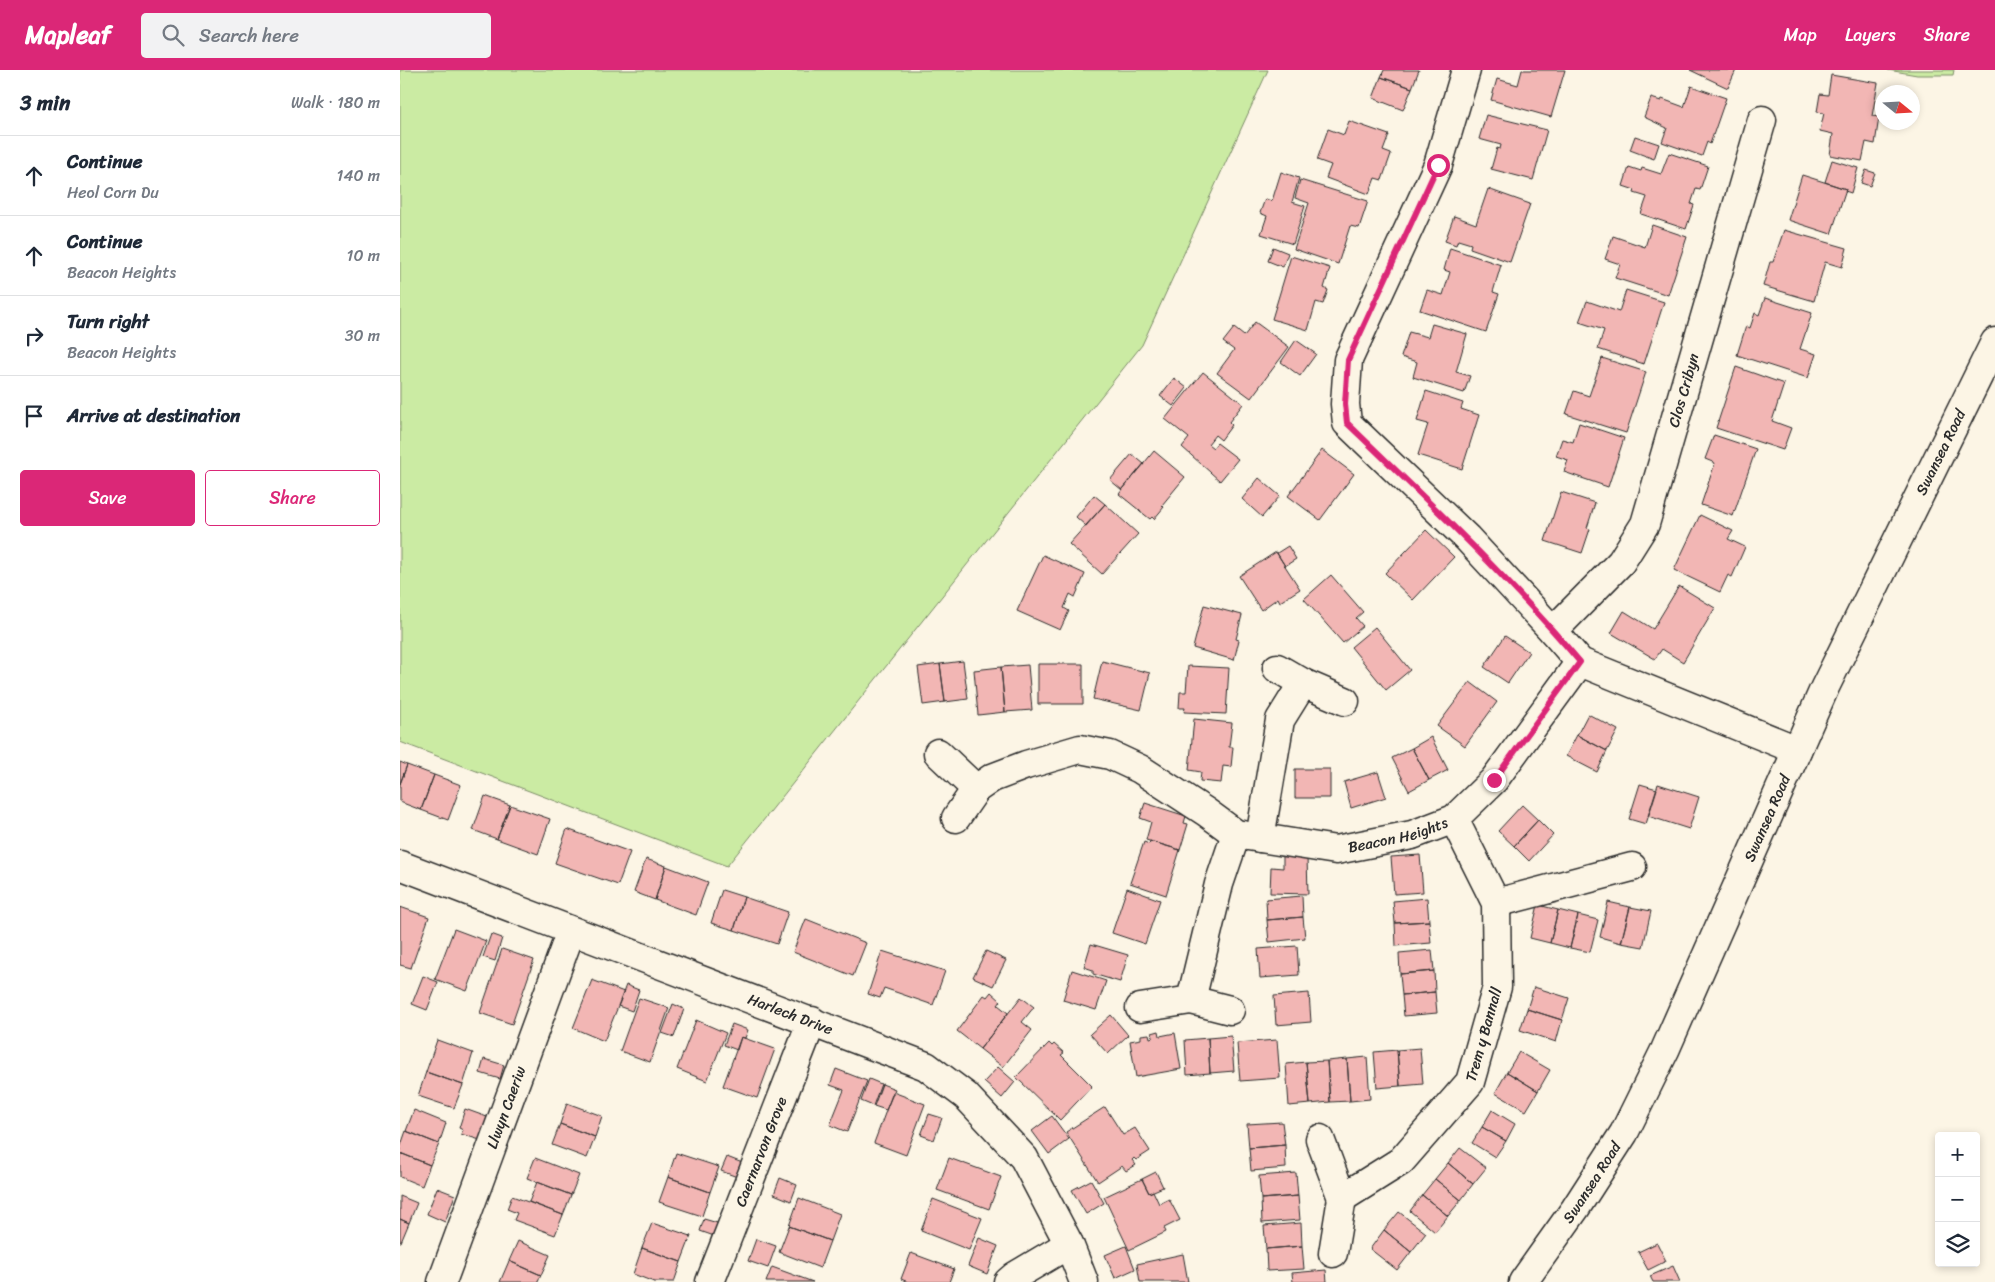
<!DOCTYPE html>
<html lang="en">
<head>
<meta charset="utf-8">
<style>
  body { margin:0; font-family:Sriracha,sans-serif; background:#f2f2f3; color:#1f2937 }
  .controls { position:absolute; right:15px; bottom:15px; display:grid; overflow:hidden; border-radius:5px; box-shadow:0 2px 8px #0003 }
  .controls button { width:45px; height:45px; display:grid; place-items:center; padding:0; border:0; border-bottom:1px solid #e0e1e3; background:#fff; color:#1f2937; font:25px sans-serif }
  .compass { position:absolute; left:1475px; top:15px; width:45px; height:45px; border-radius:50%; background:#fff; box-shadow:0 2px 8px #0003; rotate:108deg }
  .stop { position:absolute; width:15px; height:15px; margin:-11px; border:4px solid #db2777; border-radius:50%; background:#fff }
  .stop.end { background:#db2777; border-color:#fff; box-shadow:0 1px 5px #0008 }
  .list { margin:0; padding:0; list-style:none }
  h2 { display:flex; justify-content:space-between; align-items:center; height:65px; margin:0; padding:0 20px; font-size:21px }
  h2 small { font-size:16px; font-weight:400; color:#747a83 }
  .list li { display:grid; grid-template-columns:32px 1fr auto; gap:15px; align-items:center; box-sizing:border-box; height:80px; padding:0 20px; border-top:1px solid #e0e1e3 }
  .list b { display:block; font-size:19px; white-space:nowrap }
  .list p { margin:0; font-size:16px; white-space:nowrap; color:#747a83 }
  .list em { font-size:16px; font-style:normal; color:#747a83 }
  .actions { display:flex; gap:10px; padding:15px 20px }
  .actions a { flex:1; padding:11px 0; border:1px solid #db2777; border-radius:5px; text-align:center; font-size:18px; color:#db2777 }
  .actions .main { background:#db2777; color:#fff }
  .icon { flex:none; width:28px; height:28px; fill:none; stroke:currentColor; stroke-width:2; stroke-linecap:round; stroke-linejoin:round }
  .map { position:relative; flex:none; width:1595px; height:1212px; overflow:hidden }
  header { display:flex; align-items:center; gap:30px; box-sizing:border-box; height:70px; padding:0 25px; background:#db2777; color:#fff }
  header strong { font-size:24px }
  nav { display:flex; gap:28px; margin-inline-start:auto; font-size:18px }
  .search { width:350px; height:45px; background:#f2f2f3; display:flex; align-items:center; gap:12px; box-sizing:border-box; padding:0 18px; border-radius:5px; color:#747a83; font-size:19px }
  main { display:flex }
  aside { flex:1; background:#fff }
  .map>svg:first-child { display:block }
  .green { fill:#cbeba3; stroke:#7b8b67 }
  .building { fill:#f2b6b4; stroke:#2b2b2b }
  .lines { fill:none; stroke-linecap:round; stroke-linejoin:round }
  .minor-casing { stroke:#2b2b2b; stroke-width:31 }
  .minor { stroke:#fcf5e5; stroke-width:28 }
  .route { stroke:#db2777; stroke-width:6 }
  .labels { text-anchor:middle; dominant-baseline:central; stroke-width:4; stroke-linejoin:round; paint-order:stroke }
  .street-label { font-size:15px; fill:#2b2b2b; stroke:#fcf5e5 }
</style>
</head>
<body>
<header>
<strong>Mapleaf</strong>
<div class="search"><svg class="icon" aria-label="search" viewBox="0 0 24 24"><circle cx="10" cy="10" r="6"/><path d="M15 15l6 6"/></svg>Search here</div>
<nav><a>Map</a><a>Layers</a><a>Share</a></nav>
</header>
<main>
<aside>
<h2>3 min<small>Walk · 180 m</small></h2>
<ul class="list">
<li><svg class="icon" aria-label="ahead" viewBox="0 0 24 24"><path d="M12 20V5M6 11l6-6 6 6"/></svg><div><b>Continue</b><p>Heol Corn Du</p></div><em>140 m</em></li>
<li><svg class="icon" aria-label="ahead" viewBox="0 0 24 24"><path d="M12 20V5M6 11l6-6 6 6"/></svg><div><b>Continue</b><p>Beacon Heights</p></div><em>10 m</em></li>
<li><svg class="icon" aria-label="right" viewBox="0 0 24 24"><path d="M7 20v-9h11M14 6l5 5-5 5"/></svg><div><b>Turn right</b><p>Beacon Heights</p></div><em>30 m</em></li>
<li><svg class="icon" aria-label="arrive" viewBox="0 0 24 24"><path d="M6 21V4h12l-3 4 3 4H6"/></svg><div><b>Arrive at destination</b></div></li>
</ul>
<div class="actions"><a class="main">Save</a><a>Share</a></div>
</aside>
<div class="map">
<svg width="1595" height="1212" viewBox="0 0 1595 1212">
  <rect width="100%" height="100%" fill="#fcf5e5"/>
  <filter id="ink" filterUnits="userSpaceOnUse"><feTurbulence type="fractalNoise" baseFrequency=".02" numOctaves="2"/><feDisplacementMap in="SourceGraphic" scale="10" xChannelSelector="R" yChannelSelector="G"/><feConvolveMatrix kernelMatrix="1 2 1 2 8 2 1 2 1" color-interpolation-filters="sRGB"/></filter>
  <g filter="url(#ink)">
    <!-- green -->
    <path class="green" d="M0,0H868L742,275L327,796L0,672Z
      M1488,0H1554L1553,5H1517Z"/>
    <!-- building -->
    <path class="building" d="M984,0H1019L1012,18L981,7Z
      M1122,0H1165L1151,47L1091,30L1097,9L1118,15Z
      M1290,0H1336L1328,18Z
      M1431,5L1478,13L1472,46L1479,47L1475,74L1466,72L1462,91L1430,85L1433,64L1420,61L1424,43L1417,42L1420,24L1428,25Z
      M981,7L1012,18L1003,40L973,28Z
      M1291,16L1326,28L1310,74L1307,72L1302,86L1262,72L1267,58L1244,47L1251,28L1261,31L1262,29L1284,37Z
      M1086,45L1147,60L1133,110L1091,99L1097,78L1100,79L1101,75L1079,69Z
      M949,51L989,65L983,81L991,84L982,110L975,108L969,124L926,108L931,95L917,90L928,59L944,65Z
      M1235,66L1259,74L1254,89L1230,80Z
      M1269,83L1308,96L1300,120L1296,119L1291,134L1294,135L1286,159L1241,144L1247,127L1234,123L1235,120L1223,116L1229,97L1241,101L1242,98L1261,104Z
      M1432,90L1458,98L1451,123L1445,121L1446,119L1425,112Z
      M1466,100L1475,103L1470,116L1461,113Z
      M881,102L899,108L892,132L905,136L893,174L861,164L867,146L860,143L865,129L872,131Z
      M1402,105L1446,119L1431,164L1388,150Z
      M900,110L968,131L959,158L950,156L938,194L894,179L909,133L895,128Z
      M1088,119L1130,134L1110,192L1070,178L1071,174L1058,170L1056,175L1045,171L1054,146L1076,154Z
      M1252,155L1287,167L1268,225L1215,208L1220,194L1205,189L1213,166L1245,177Z
      M1384,160L1447,178L1442,197L1425,192L1414,231L1363,216L1370,192H1373Z
      M873,177L888,183L883,197L868,191Z
      M1050,178L1101,195L1093,222L1099,224L1086,262L1020,240L1027,220L1043,225L1050,202L1044,200Z
      M891,186L930,198L924,218L928,220L923,234L916,232L908,260L872,249Z
      M1226,220L1264,232L1244,294L1198,279L1204,260L1179,252L1187,231L1219,242Z
      M1365,228L1412,243L1400,279L1416,284L1408,308L1337,285L1346,256L1350,258L1355,243L1359,245Z
      M855,252L889,277L851,328L817,303L834,280L823,272L834,258L844,266Z
      M1032,254L1067,264L1056,302L1070,306L1064,323L1013,307L1017,292L1001,287L1009,262L1028,267Z
      M896,270L916,284L900,306L881,292Z
      M1202,288L1246,302L1226,363L1166,344L1174,321L1189,326Z
      M1336,297L1384,314L1372,351L1391,358L1383,380L1316,358Z
      M803,302L843,334L829,352L832,355L821,370L815,365L808,374L813,378L817,373L838,389L820,411L782,377L789,368L765,349Z
      M774,308L787,318L773,336L760,326Z
      M1026,321L1063,333L1061,339L1079,345L1062,399L1018,385L1028,354L1017,351Z
      M1179,353L1224,368L1208,417L1164,402L1168,390L1156,386L1162,369L1173,372Z
      M1314,365L1356,379L1333,446L1301,435L1315,393L1305,389Z
      M922,380L954,404L920,450L888,426Z
      M754,381L785,407L762,435L764,437L754,449L752,447L750,449L719,424Z
      M732,384L744,394L722,420L710,410Z
      M859,408L880,426L862,447L842,429Z
      M1161,422L1195,433L1187,458L1190,459L1182,483L1145,471Z
      M694,425L705,434L686,456L676,447Z
      M705,434L738,464L702,504L669,474Z
      M1300,445L1333,461L1328,469L1345,477L1332,507L1328,505L1320,522L1274,500Z
      M1026,460L1054,487L1013,530L985,503Z
      M888,476L896,489L885,496L877,483Z
      M876,482L900,519L880,532L878,528L861,540L839,506Z
      M643,485L685,504L675,527L670,524L664,538L669,541L660,560L617,541Z
      M931,505L963,542L956,548L963,556L943,573L904,529Z
      M1279,516L1315,538L1283,592L1262,579L1255,589L1211,563L1224,541L1253,559Z
      M804,535L842,545L836,569L839,570L834,590L793,578Z
      M975,557L1010,600L986,620L951,577Z
      M1105,566L1129,582L1108,613L1084,597Z
      M563,591L568,629L545,632L540,594Z
      M702,591L750,603L741,640L693,629Z
      M540,594L545,632L523,635L518,597Z
      M638,594H683V634H638Z
      M628,595L632,640L605,642L601,597Z
      M788,596L829,598L826,644L784,642L785,638H779L780,622H786Z
      M601,597L605,642L578,645L574,600Z
      M1070,612L1097,632L1065,676L1037,656Z
      M1188,644L1218,660L1207,681L1177,665Z
      M794,649L832,653L829,677H833L831,697L823,696L821,713L800,711L801,702L789,700Z
      M1177,665L1207,681L1197,702L1166,686Z
      M1031,667L1048,700L1029,710L1012,678Z
      M1012,678L1029,710L1009,721L992,688Z
      M0,692L7,695L0,714Z
      M7,695L34,705L21,740L0,732V714Z
      M895,699H930V728H895Z
      M978,702L986,727L951,738L944,712Z
      M34,705L61,715L48,750L21,740Z
      M1240,714L1257,719L1246,754L1229,749Z
      M1258,714L1299,727L1289,759L1248,746Z
      M85,726L110,735L97,769L73,760Z
      M745,733L786,746L784,753L788,754L780,780L746,770L751,752L740,748Z
      M110,735L150,749L138,784L97,769Z
      M1122,735L1138,750L1114,776L1098,761Z
      M1138,750L1153,765L1129,791L1114,776Z
      M167,759L230,782L218,815L155,793Z
      M750,771L780,780L766,825L730,813L744,772L749,774Z
      M1020,785L1023,822L994,824L991,787Z
      M883,786L907,787L908,824L870,823L871,797L883,798Z
      M246,789L266,796L255,830L234,822Z
      M266,796L308,812L296,845L255,830Z
      M727,818L760,830L745,874L712,863Z
      M322,820L344,827L334,860L311,853Z
      M902,826L903,847L867,850L866,829Z
      M344,827L388,842L377,874L334,860Z
      M1027,828L1029,851L995,853L993,831Z
      M1208,832L1230,837L1221,873L1200,867Z
      M1138,835L1158,840L1150,873L1130,868Z
      M0,837L29,847L11,898L0,895Z
      M1230,837L1251,841L1243,877L1221,873Z
      M1158,840L1178,845L1170,878L1150,873Z
      M1178,845L1198,850L1190,882L1170,878Z
      M903,847L905,868L869,872L867,850Z
      M406,849L466,873L453,906L393,882Z
      M1029,851L1031,873L996,876L995,853Z
      M54,859L86,871L67,921L35,909Z
      M91,864L102,868L95,891L83,887Z
      M691,874L728,885L720,912L693,904V900L684,897Z
      M897,876L899,905L860,908L858,879Z
      M102,879L134,890L112,954L80,943Z
      M1032,880L1034,901L1000,904L999,883Z
      M482,881L545,901L533,935L484,918L480,928L468,924Z
      M586,881L606,890L593,916L573,907Z
      M672,900L706,911L696,940L663,930Z
      M1034,901L1035,922L1002,925L1000,904Z
      M23,906L38,912L27,940L12,934Z
      M192,910L224,922L204,971L173,958Z
      M226,915L239,920L232,941L218,936Z
      M1134,917L1169,928L1162,950L1127,939Z
      M591,922L601,931L598,935L608,943L580,979L557,961L584,925L587,927Z
      M1035,922L1037,943L1004,946L1002,925Z
      M909,923L911,952L876,955L874,926Z
      M621,927L634,937L622,952L632,960L603,997L580,979Z
      M239,928L269,938L250,992L220,981Z
      M273,934L284,939L274,967L262,963Z
      M1127,939L1162,950L1156,972L1120,960Z
      M711,945L728,965L708,984L690,964Z
      M296,950L326,963L307,1011L277,999Z
      M332,954L348,960L345,968L341,967L337,980L324,975Z
      M759,961L760,966L775,963L781,999L736,1007L730,971L741,969V965L749,964L750,968L753,967L752,963Z
      M831,966L834,1001L810,1003L808,968Z
      M341,967L375,979L357,1028L323,1016Z
      M808,968L810,1003L787,1005L785,970Z
      M37,970L73,983L63,1015L26,1002Z
      M877,970L880,1008L840,1011L837,973Z
      M649,973L652,976L654,974L664,983L661,985L692,1016L660,1050L616,1007Z
      M1020,978L1023,1014L1000,1016L997,980Z
      M997,980L1000,1016L977,1018L974,982Z
      M1119,982L1150,1000L1138,1021L1107,1002Z
      M967,987L970,1029L950,1031L947,989Z
      M84,989L104,995L100,1009L80,1003Z
      M947,989L950,1031L930,1032L927,991Z
      M927,991L930,1032L910,1034L906,992Z
      M906,992L910,1034L889,1036L886,994Z
      M598,997L615,1012L602,1028L584,1012Z
      M436,999L467,1011L447,1062L430,1055L444,1020L430,1015Z
      M26,1002L63,1015L54,1038L18,1026Z
      M1107,1002L1138,1021L1126,1041L1095,1023Z
      M469,1009L481,1014L473,1036L461,1031Z
      M482,1014L495,1019L486,1040L474,1036Z
      M493,1022L525,1034L506,1085L474,1073Z
      M167,1033L202,1046L195,1067L160,1054Z
      M705,1037L723,1065L735,1058L750,1081L736,1090L734,1088L732,1090L736,1095L726,1101L722,1096L698,1112L666,1062Z
      M65,1039L87,1047L80,1070L61,1064L63,1060L59,1058Z
      M14,1040L46,1053L39,1074L6,1061Z
      M1092,1040L1115,1054L1106,1071L1082,1057Z
      M529,1044L542,1048L534,1070L521,1065Z
      M652,1046L669,1069L649,1084L632,1061Z
      M882,1052L885,1075L849,1078L847,1054Z
      M160,1054L195,1067L187,1088L152,1075Z
      M1082,1057L1106,1071L1095,1087L1072,1073Z
      M6,1061L39,1074L30,1095L0,1083V1078Z
      M885,1075L886,1098L851,1101L849,1078Z
      M1060,1078L1086,1098L1073,1114L1048,1093Z
      M0,1083L30,1095L22,1116L0,1107Z
      M276,1083L319,1097L310,1122L268,1107Z
      M327,1087L345,1094L340,1108L321,1101Z
      M135,1088L179,1105L171,1125L127,1108Z
      M549,1088L601,1107L589,1139L537,1120Z
      M1048,1093L1073,1114L1061,1130L1035,1109Z
      M756,1102L763,1117L749,1123L742,1109Z
      M896,1103L898,1126L861,1129L859,1106Z
      M268,1107L310,1122L302,1146L259,1132Z
      M380,1108L397,1115L391,1131L374,1124Z
      M742,1109L749,1123L753,1121L759,1134L769,1129L780,1150L764,1158L766,1162L729,1180L704,1127Z
      M1035,1109L1061,1130L1048,1146L1022,1125Z
      M691,1110L704,1133L686,1144L672,1120Z
      M137,1112L171,1125L163,1145L129,1132Z
      M37,1118L55,1125L45,1152L27,1144Z
      M1022,1125L1048,1146L1035,1162L1010,1141Z
      M0,1126L17,1133L9,1153L0,1149Z
      M112,1126L163,1145L155,1165L114,1150L117,1143L107,1139Z
      M898,1126L900,1150L862,1153L861,1129Z
      M399,1128L440,1144L430,1171L389,1156Z
      M533,1129L582,1148L569,1180L521,1161Z
      M999,1142L1026,1163L1011,1182L984,1160Z
      M0,1149L9,1153L1,1172H0Z
      M304,1149L321,1154L317,1167L300,1161Z
      M252,1153L291,1166L281,1192L242,1178Z
      M901,1153L902,1176L866,1179L864,1156Z
      M389,1156L430,1171L420,1198L379,1182Z
      M984,1160L1011,1182L997,1200L970,1179Z
      M579,1168L598,1176L587,1204L568,1196Z
      M356,1169L376,1176L368,1198L348,1191Z
      M118,1171L150,1185L141,1205L109,1191Z
      M1257,1173L1266,1191L1248,1200L1238,1182Z
      M726,1176L735,1199L715,1208L705,1185Z
      M902,1176L904,1199L867,1201L866,1179Z
      M242,1178L281,1192L274,1212H254L233,1204Z
      M511,1183L554,1199L549,1212H508L501,1209Z
      M783,1184L788,1212H740L737,1194Z
      M109,1191L141,1205L138,1212H100Z
      M1273,1196L1280,1212H1253L1250,1206Z
      M372,1197L413,1212H366Z
      M926,1200L927,1212H893L892,1203Z"/>
    <g class="lines">
      <!-- minor casing -->
      <g class="minor-casing">
        <g id="minor">
          <path d="M1066,0L1038,95L948,290L945,334L947,353L1067,468L1153,561L1180,592L1397,680"/>
          <path id="s1" d="M1153,561L1221,492L1245,454L1362,50"/>
          <path d="M903,613L945,631"/>
          <path d="M538,683L576,719"/>
          <path id="s2" d="M556,748L576,719L592,708L626,695L680,679L710,685L740,699L806,742L836,764L936,780L1012,765L1054,749L1094,710L1180,592"/>
          <path d="M860,768L880,650L903,613L877,598"/>
          <path id="s3" d="M0,795L526,996L566,1026L624,1088L669,1174L684,1212"/>
          <path d="M1096,833L1232,797"/>
          <path d="M791,930L830,940"/>
          <path d="M740,938L791,930L819,814L836,764"/>
          <path d="M920,1069L942,1128L933,1183"/>
          <path id="s4" d="M942,1128L1001,1091L1070,1012L1097,917L1096,833L1054,749"/>
          <path id="s5" d="M42,1212L171,861"/>
          <path id="s6" d="M310,1212L412,951"/>
          <path d="M608,1212L615,1206L669,1174"/>
          <path id="s7" d="M1123,1212L1175,1139L1224,1063L1265,980L1425,617L1595,272"/>
        </g>
      </g>
      <!-- minor -->
      <use href="#minor" class="minor"/>
    </g>
  </g>
  <g class="lines" filter="url(#ink)">
    <!-- route -->
    <path class="route" d="M1038,95L948,290L945,334L947,353C1027,430 1108,507 1180,592L1094,710"/>
  </g>
  <g class="labels">
    <!-- street labels -->
    <g class="street-label">
      <text stroke="none"><textPath href="#s1" startOffset="281">Clos Cribyn</textPath></text>
      <text stroke="none"><textPath href="#s7" startOffset="931">Swansea Road</textPath></text>
      <text stroke="none"><textPath href="#s7" startOffset="526">Swansea Road</textPath></text>
      <text stroke="none"><textPath href="#s2" startOffset="492">Beacon Heights</textPath></text>
      <text stroke="none"><textPath href="#s3" startOffset="418">Harlech Drive</textPath></text>
      <text stroke="none"><textPath href="#s4" startOffset="224">Trem y Bannall</textPath></text>
      <text stroke="none"><textPath href="#s5" startOffset="186">Llwyn Caeriw</textPath></text>
      <text stroke="none"><textPath href="#s6" startOffset="140">Caernarvon Grove</textPath></text>
      <text stroke="none"><textPath href="#s7" startOffset="121">Swansea Road</textPath></text>
    </g>
  </g>
</svg>
<div class="controls">
<button>+</button>
<button>−</button>
<button><svg class="icon" aria-label="layers" viewBox="0 0 24 24"><path d="M12 4l9 5-9 5-9-5zM3 14l9 5 9-5"/></svg></button>
</div>
<svg class="compass" viewBox="-18 -18 36 36"><path d="M0-13l5 13h-10z" fill="#e53935"/><path d="M0 13l5-13h-10z" fill="#747a83"/></svg>
<div class="stop" style="left:1038px;top:95px"></div>
<div class="stop end" style="left:1094px;top:710px"></div>
</div>
</main>
</body>
</html>
